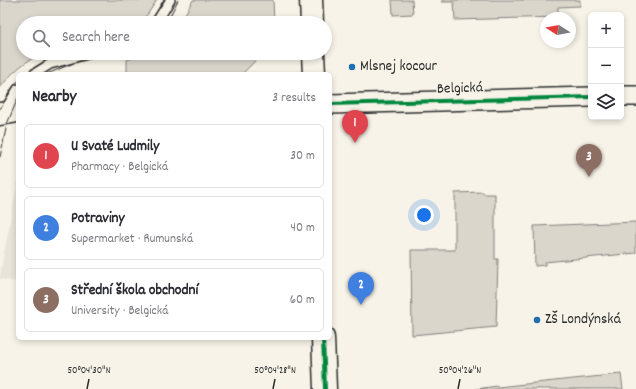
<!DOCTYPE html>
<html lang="en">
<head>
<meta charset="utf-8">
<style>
  body { margin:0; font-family:Dekko,sans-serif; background:#f2f2f3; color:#2b2b33 }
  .controls { position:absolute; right:12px; top:12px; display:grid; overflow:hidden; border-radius:6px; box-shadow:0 2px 6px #0003 }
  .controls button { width:36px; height:36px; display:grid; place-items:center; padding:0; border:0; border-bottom:1px solid #e1e1e2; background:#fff; color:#2b2b33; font:20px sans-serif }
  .compass { position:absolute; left:540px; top:12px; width:36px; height:36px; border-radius:50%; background:#fff; box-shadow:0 2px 6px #0003; rotate:281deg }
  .you { position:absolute; left:424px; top:215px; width:14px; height:14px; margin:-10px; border:3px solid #fff; border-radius:50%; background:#1a73e8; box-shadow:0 0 0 6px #1a73e833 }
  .badge { display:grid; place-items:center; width:26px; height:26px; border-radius:50%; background:#1f6fb2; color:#fff; font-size:13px; font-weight:700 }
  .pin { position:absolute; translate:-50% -33px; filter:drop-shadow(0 1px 2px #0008) }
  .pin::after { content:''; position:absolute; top:21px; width:14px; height:12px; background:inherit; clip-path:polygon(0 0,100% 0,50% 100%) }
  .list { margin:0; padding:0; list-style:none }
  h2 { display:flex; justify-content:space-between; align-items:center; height:52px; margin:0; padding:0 16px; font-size:17px }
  h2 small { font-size:13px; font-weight:400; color:#7c7c81 }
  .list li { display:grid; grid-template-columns:26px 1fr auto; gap:12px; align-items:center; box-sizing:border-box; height:64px; margin:0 8px 8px; padding:0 8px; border:1px solid #e1e1e2; border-radius:6px }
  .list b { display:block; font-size:15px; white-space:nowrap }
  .list p { margin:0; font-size:13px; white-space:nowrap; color:#7c7c81 }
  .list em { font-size:13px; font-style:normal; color:#7c7c81 }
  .icon { flex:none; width:22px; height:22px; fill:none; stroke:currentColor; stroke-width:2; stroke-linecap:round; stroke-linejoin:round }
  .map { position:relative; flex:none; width:636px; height:389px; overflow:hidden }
  .search { position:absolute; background:#fff; box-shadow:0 2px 6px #0003; left:16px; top:16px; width:316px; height:44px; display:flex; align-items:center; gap:10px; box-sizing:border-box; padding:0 14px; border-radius:22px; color:#7c7c81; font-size:15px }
  .panel { position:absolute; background:#fff; box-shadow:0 2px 6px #0003; left:16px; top:72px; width:316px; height:268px; border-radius:6px }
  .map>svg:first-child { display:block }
  .built { fill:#e8e4da }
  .green { fill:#dad6cc; stroke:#82807c }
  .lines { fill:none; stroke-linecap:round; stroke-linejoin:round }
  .lane-casing { stroke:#2b2b2b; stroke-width:12 }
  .street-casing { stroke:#2b2b2b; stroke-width:22 }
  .secondary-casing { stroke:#2b2b2b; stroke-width:25 }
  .lane { stroke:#f7f3e8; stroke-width:9 }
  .street { stroke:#f7f3e8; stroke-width:19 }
  .secondary { stroke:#f7f3e8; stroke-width:22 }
  .tram { stroke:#2b2b2b; stroke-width:1 }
  .cycleway-casing { stroke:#f7f3e8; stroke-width:6 }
  .cycleway { stroke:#00873e; stroke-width:4 }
  .ticks { fill:none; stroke:#2b2b2b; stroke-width:1.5 }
  .poi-dot { fill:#1f6fb2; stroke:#f7f3e8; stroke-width:1.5 }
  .labels { text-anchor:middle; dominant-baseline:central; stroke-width:3; stroke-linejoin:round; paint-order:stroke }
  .poi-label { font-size:15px; fill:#2b2b2b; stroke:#f7f3e8; text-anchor:start }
  .street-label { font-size:15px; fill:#2b2b2b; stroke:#f7f3e8 }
  .ticks-label { font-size:10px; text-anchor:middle; fill:#2b2b2b; stroke:#f7f3e8; stroke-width:3; stroke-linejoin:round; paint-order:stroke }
</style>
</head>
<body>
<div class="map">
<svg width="636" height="389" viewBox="0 0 636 389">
  <rect width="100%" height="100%" fill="#f7f3e8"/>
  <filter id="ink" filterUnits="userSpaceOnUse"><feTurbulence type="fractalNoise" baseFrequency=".025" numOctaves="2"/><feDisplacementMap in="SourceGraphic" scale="8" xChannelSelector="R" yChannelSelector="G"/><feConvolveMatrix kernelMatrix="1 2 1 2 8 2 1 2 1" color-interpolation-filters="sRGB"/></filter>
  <g filter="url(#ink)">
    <!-- built -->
    <path class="built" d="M18,180V282L0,279V274Z"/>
    <!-- green -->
    <path class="green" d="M0,0H157L147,15L138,23H23V53H46C26,59 12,72 0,88Z
      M193,0H273L274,23H180Z
      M392,0H412L413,14L393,15Z
      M442,0H580V6L558,7V17L455,20L454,2H442Z
      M144,53H263L242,74H127V60Z
      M483,192L484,194H495V259H498L496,327L412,335L411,250H455V193Z
      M636,222V253L545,262V265L535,266L534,226Z
      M621,374L623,389H476L497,386V387Z"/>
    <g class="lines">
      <!-- lane casing -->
      <g class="lane-casing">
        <path id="lane" d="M156,23L170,0
          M34,74L50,64L91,53
          M4,112L18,89"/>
      </g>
      <!-- street casing -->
      <g class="street-casing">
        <path id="street" d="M621,96H636
          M330,104L591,97"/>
      </g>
      <!-- secondary casing -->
      <g class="secondary-casing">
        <path id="secondary" d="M311,0L312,23
          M313,53L314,74
          M0,114L18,111
          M323,338L325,389"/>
      </g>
      <!-- lane -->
      <use href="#lane" class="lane"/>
      <!-- street -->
      <use href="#street" class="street"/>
      <!-- secondary -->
      <use href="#secondary" class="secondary"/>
      <!-- tram -->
      <path class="tram" d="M149,23L165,0
        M164,23L169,18L178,0
        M25,74L49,59L70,53
        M47,74L76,62L109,53
        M0,109L12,88L18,81
        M0,157L7,124L18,98"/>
      <!-- cycleway casing -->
      <g class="cycleway-casing">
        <path id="cycleway" d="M330,104L591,97
          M323,338L325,389"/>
      </g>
      <!-- cycleway -->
      <use href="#cycleway" class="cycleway"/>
    </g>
  </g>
  <!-- ticks -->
  <path class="ticks" d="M87,389L89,379M273,389L275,379M458,389L460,379"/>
  <!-- markers -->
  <g class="poi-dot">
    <circle cx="352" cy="67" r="4"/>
    <circle cx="537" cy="320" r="4"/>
  </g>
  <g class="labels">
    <!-- poi labels -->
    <g class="poi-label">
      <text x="360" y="67">Mlsnej kocour</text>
      <text x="545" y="320">ZŠ Londýnská</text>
    </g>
    <!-- street labels -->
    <g class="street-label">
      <text transform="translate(460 89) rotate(-2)">Belgická</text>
    </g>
  </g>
  <g class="ticks-label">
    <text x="89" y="373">50°04'30"N</text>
    <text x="275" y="373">50°04'28"N</text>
    <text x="460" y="373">50°04'26"N</text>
  </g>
</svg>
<div class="controls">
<button>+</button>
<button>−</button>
<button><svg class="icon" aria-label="layers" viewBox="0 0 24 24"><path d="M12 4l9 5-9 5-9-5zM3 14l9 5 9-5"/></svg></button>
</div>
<svg class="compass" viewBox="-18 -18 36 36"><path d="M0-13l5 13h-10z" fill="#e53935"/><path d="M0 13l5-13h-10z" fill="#7c7c81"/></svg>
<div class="you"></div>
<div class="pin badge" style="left:355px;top:143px;background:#e0444e">1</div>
<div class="pin badge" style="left:361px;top:305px;background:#3f7fe0">2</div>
<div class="pin badge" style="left:589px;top:177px;background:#8d6e63">3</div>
<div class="search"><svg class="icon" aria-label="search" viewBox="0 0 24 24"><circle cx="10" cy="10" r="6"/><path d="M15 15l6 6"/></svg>Search here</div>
<section class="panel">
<h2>Nearby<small>3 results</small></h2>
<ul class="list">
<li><span class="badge" style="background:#e0444e">1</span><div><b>U Svaté Ludmily</b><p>Pharmacy · Belgická</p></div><em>30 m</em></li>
<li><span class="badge" style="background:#3f7fe0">2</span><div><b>Potraviny</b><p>Supermarket · Rumunská</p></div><em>40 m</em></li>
<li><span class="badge" style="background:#8d6e63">3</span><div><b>Střední škola obchodní</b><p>University · Belgická</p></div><em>60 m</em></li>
</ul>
</section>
</div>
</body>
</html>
